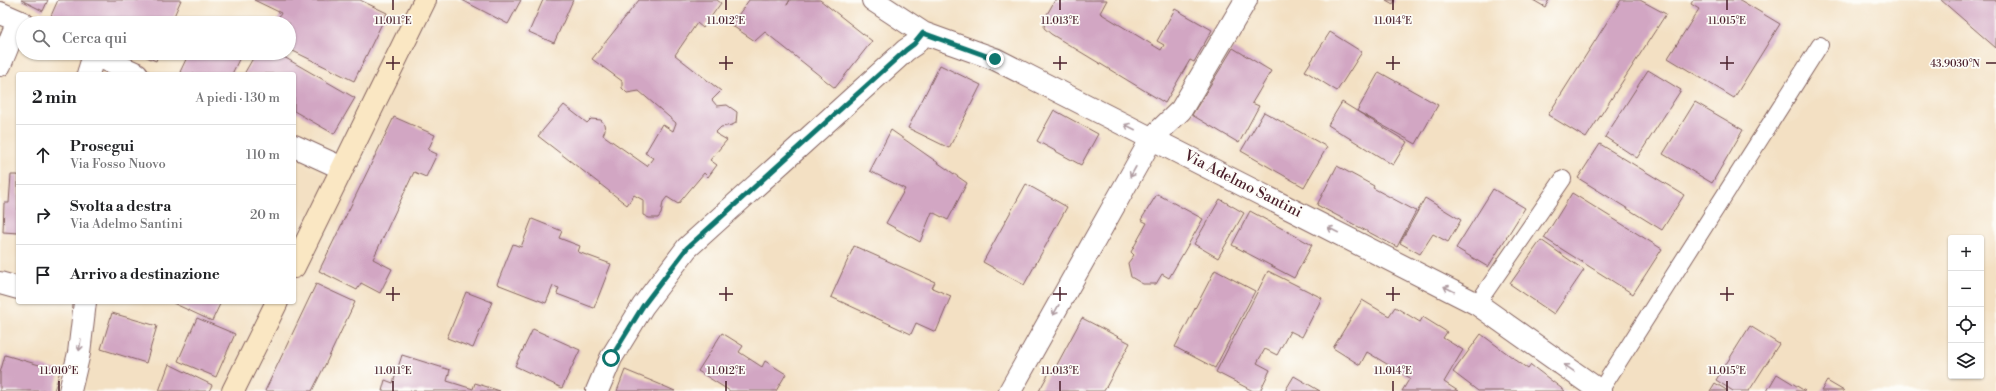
<!DOCTYPE html>
<html lang="it">
<head>
<meta charset="utf-8">
<style>
  body { margin:0; font-family:"Libre Bodoni",serif; background:#f2f2f2; color:#202124 }
  .controls { position:absolute; right:12px; bottom:12px; display:grid; overflow:hidden; border-radius:4px; box-shadow:0 1px 3px #0004 }
  .controls button { width:36px; height:36px; display:grid; place-items:center; padding:0; border:0; border-bottom:1px solid #e0e0e0; background:#fff; color:#202124; font:20px sans-serif }
  .stop { position:absolute; width:12px; height:12px; margin:-9px; border:3px solid #0f766e; border-radius:50%; background:#fff }
  .stop.end { background:#0f766e; border-color:#fff; box-shadow:0 1px 4px #0008 }
  .list { margin:0; padding:0; list-style:none }
  h2 { display:flex; justify-content:space-between; align-items:center; height:52px; margin:0; padding:0 16px; font-size:17px }
  h2 small { font-size:13px; font-weight:400; color:#757577 }
  .list li { display:grid; grid-template-columns:26px 1fr auto; gap:12px; align-items:center; box-sizing:border-box; height:60px; padding:0 16px; border-top:1px solid #e0e0e0 }
  .list b { display:block; font-size:15px; white-space:nowrap }
  .list p { margin:0; font-size:13px; white-space:nowrap; color:#757577 }
  .list em { font-size:13px; font-style:normal; color:#757577 }
  .icon { flex:none; width:22px; height:22px; fill:none; stroke:currentColor; stroke-width:2; stroke-linecap:round; stroke-linejoin:round }
  .map { position:relative; flex:none; width:1996px; height:391px; overflow:hidden }
  .search { position:absolute; background:#fff; box-shadow:0 1px 3px #0004; left:16px; top:16px; width:280px; height:44px; display:flex; align-items:center; gap:10px; box-sizing:border-box; padding:0 14px; border-radius:22px; color:#757577; font-size:15px }
  .panel { position:absolute; background:#fff; box-shadow:0 1px 3px #0004; left:16px; top:72px; width:280px; height:232px; border-radius:4px }
  .map>svg:first-child { display:block }
  .building { fill:#d2a6c3 }
  .lines { fill:none; stroke-linecap:round; stroke-linejoin:round }
  .service-casing { stroke:#856360; stroke-width:18 }
  .minor-casing { stroke:#856360; stroke-width:24 }
  .secondary-casing { stroke:#856360; stroke-width:24 }
  .service { stroke:#fff; stroke-width:16 }
  .minor { stroke:#fff; stroke-width:22 }
  .secondary { stroke:#fae7c3; stroke-width:22 }
  .oneway { stroke:#ae9aa0 }
  .route { stroke:#0f766e; stroke-width:5 }
  .ticks { fill:none; stroke:#4a1f2b; stroke-width:1.5 }
  .labels { text-anchor:middle; dominant-baseline:central; stroke-width:3.5; stroke-linejoin:round; paint-order:stroke }
  .street-label { font-size:15px; fill:#4a1f2b; stroke:#fdfcf7 }
  .ticks-label { font-size:10px; text-anchor:middle; fill:#4a1f2b; stroke:#fdfcf7; stroke-width:3.5; stroke-linejoin:round; paint-order:stroke }
</style>
</head>
<body>
<div class="map">
<svg width="1996" height="391" viewBox="0 0 1996 391">
  <rect width="100%" height="100%" fill="#fdfcf7"/>
  <filter id="ink" filterUnits="userSpaceOnUse"><feTurbulence type="fractalNoise" baseFrequency=".025" numOctaves="2"/><feDisplacementMap in="SourceGraphic" scale="8" xChannelSelector="R" yChannelSelector="G"/><feConvolveMatrix kernelMatrix="1 2 1 2 8 2 1 2 1" color-interpolation-filters="sRGB"/></filter>
  <filter id="wash" filterUnits="userSpaceOnUse"><feTurbulence type="fractalNoise" baseFrequency=".012" numOctaves="4" result="noise"/><feDisplacementMap in="SourceGraphic" scale="16" xChannelSelector="R" yChannelSelector="G"/><feGaussianBlur stdDeviation="0.9" result="paint"/><feColorMatrix in="noise" values="0 0 0 0 0 0 0 0 0 0 0 0 0 0 0 0 0 1.4 0 .05"/><feComposite in="paint" operator="in"/></filter>
  <g filter="url(#wash)">
    <rect width="100%" height="100%" fill="#f3e0c3"/>
    <g id="blocks">
      <!-- building -->
      <path class="building" d="M21,0H48L43,11Z
        M58,0H181L171,23H62L50,18Z
        M254,0H360L387,13L354,81L289,49V23H276L281,13Z
        M462,0H521L508,24Z
        M543,0H573L554,43L529,32Z
        M639,0H717L721,3L703,28L697,23L675,55L721,91L712,100L717,106L727,105L737,112L736,123L732,125L721,127L715,133L727,140L710,160L717,165L708,177L704,173L678,204L667,197L663,202L661,214L658,218H649L643,215V200L634,195L627,205L538,136L564,105L587,123L591,119L601,120L604,124L605,130L603,135L647,166L653,158L645,153L662,124L673,131L676,123L639,91L627,93L622,88V81L592,59Z
        M749,0H790L787,5L790,0H820L872,41L835,88L765,32L755,41L731,25Z
        M1055,0H1107L1100,13L1161,50L1164,45L1157,41L1175,9L1212,30L1194,62L1190,60L1187,65L1165,103L1051,34L1044,28L1045,18Z
        M1386,0H1395L1393,4Z
        M1533,0H1549L1545,7Z
        M1621,0H1640L1666,14L1586,138L1548,115Z
        M1693,0H1740L1780,24L1734,98L1668,58L1699,9L1691,4Z
        M1941,0H1996V48Z
        M1330,32L1362,52L1337,91L1305,71Z
        M1233,48L1271,71L1252,103L1259,106L1239,143L1192,115Z
        M137,53H159L156,61Z
        M189,53H242L232,74H185L180,72Z
        M256,53H277L355,98L334,134L294,111V74H244Z
        M940,65L981,85L949,148L908,128Z
        M1648,70L1681,90L1637,158L1605,137Z
        M1379,72L1438,105L1416,144L1357,111Z
        M1342,102L1407,142L1393,165L1328,125Z
        M1695,102L1743,130L1712,183L1663,154Z
        M1054,110L1098,134L1081,165L1037,141Z
        M1264,112L1327,147L1304,187L1241,151Z
        M394,117L435,135L428,150L437,154L426,177L414,172L373,259L392,269L380,293L361,283L357,290L319,271Z
        M891,130L967,183L948,220L932,212L920,242L886,223L905,189L870,171Z
        M1600,144L1684,195L1662,230L1578,178Z
        M1337,166L1374,186L1373,188L1416,211L1397,247L1317,205Z
        M11,175H18V233L3,232L4,203H9Z
        M1026,184L1067,207L1024,285L983,262Z
        M1493,189L1525,208L1488,267L1456,248Z
        M1572,193L1662,249L1633,294L1544,238Z
        M1157,194L1203,219L1169,278L1162,274L1156,284H1143L1131,277L1128,263L1134,255L1131,252L1147,223L1141,220Z
        M1425,198L1461,220L1448,242L1433,234L1420,254L1400,243Z
        M1220,199L1244,213L1218,258L1194,244Z
        M1250,211L1312,245L1294,278L1232,245Z
        M532,219L562,231L559,238L580,246L578,252L611,264L594,308L557,294L559,288L553,286L546,303L497,284L513,244L521,247Z
        M1541,240L1584,270L1554,314L1510,284Z
        M854,246L935,282L932,288L951,296L936,332L916,323L911,334L831,297Z
        M1215,270L1255,291L1215,368L1175,347Z
        M1268,271L1322,298L1302,337L1290,331L1277,355L1265,349L1257,363L1270,370L1260,391H1253L1216,372Z
        M316,284L355,302L326,363L312,391H265Z
        M466,292L492,302L473,348L447,338Z
        M1362,300L1389,316L1395,307L1420,322L1423,317L1447,332L1443,338L1463,350L1444,382L1458,391H1402L1410,378L1367,352L1360,365L1333,348Z
        M173,302H221L212,321L173,303Z
        M112,313L157,326L146,363L101,349Z
        M197,318L235,334L216,377L178,361Z
        M1082,318L1130,343L1104,391H1039L1049,373L1052,374Z
        M1750,326L1779,344L1749,391H1733L1716,380Z
        M533,329L580,350L562,388L515,366Z
        M722,333L743,346L739,352L762,367L765,361L786,374L776,391H730L698,371Z
        M1481,334L1528,369L1531,365L1565,391H1478L1453,372Z
        M5,355L60,371L54,391H0V373Z
        M402,355L450,370L447,381L473,389L475,383L500,391H382L385,380L393,383Z
        M169,364L212,385L209,391H159Z
        M625,370L659,384L675,391H617Z
        M1777,374L1805,391H1767Z
        M1294,376L1320,391H1285Z
        M1827,381L1844,391H1821Z
        M1715,383L1728,391H1710Z"/>
    </g>
  </g>
  <g filter="url(#ink)">
    <use href="#blocks" fill-opacity="0" stroke="#856360" stroke-width="1"/>
    <g class="lines">
      <!-- service casing -->
      <g class="service-casing">
        <path id="service" d="M1477,304L1563,179
          M1600,391L1820,45"/>
      </g>
      <!-- minor casing -->
      <g class="minor-casing">
        <path id="minor" d="M873,0L923,33L995,59L1477,304L1600,391
          M0,13L23,23
          M90,53L137,74
          M0,65L18,21
          M88,74L94,55
          M294,146L342,168
          M0,283L18,288
          M70,391L79,353L85,302
          M597,391L611,358L643,306L687,248L906,50L915,44L923,33
          M1010,391L1152,138L1181,110L1246,0"/>
      </g>
      <!-- secondary casing -->
      <g class="secondary-casing">
        <path id="secondary" d="M294,267L425,0
          M233,391L277,302"/>
      </g>
      <!-- service -->
      <use href="#service" class="service"/>
      <!-- minor -->
      <use href="#minor" class="minor"/>
      <!-- secondary -->
      <use href="#secondary" class="secondary"/>
    </g>
    <!-- one-way arrows -->
    <defs><path id="oneway-shaft" d="M-6 0H5M1.5-3L5.5 0L1.5 3" fill="none" stroke-width="1.6" stroke-linecap="round" stroke-linejoin="round"/></defs>
    <g class="oneway">
      <use href="#oneway-shaft" transform="translate(1130 127) rotate(-153)"/>
      <use href="#oneway-shaft" transform="translate(1133 172) rotate(119)"/>
      <use href="#oneway-shaft" transform="translate(1333 230) rotate(-153)"/>
      <use href="#oneway-shaft" transform="translate(1449 289) rotate(-153)"/>
      <use href="#oneway-shaft" transform="translate(1056 310) rotate(119)"/>
      <use href="#oneway-shaft" transform="translate(80 345) rotate(98)"/>
      <use href="#oneway-shaft" transform="translate(1569 368) rotate(-145)"/>
    </g>
  </g>
  <g class="lines" filter="url(#ink)">
    <!-- route -->
    <path class="route" d="M611,358L643,306L687,248L906,50L914,44L923,33L995,59"/>
  </g>
  <!-- ticks -->
  <path class="ticks" d="M393,0V10M726,0V10M1060,0V10M1393,0V10M1727,0V10M393,56V70M726,56V70M1060,56V70M1393,56V70M1727,56V70M386,63H400M719,63H733M1053,63H1067M1386,63H1400M1720,63H1734M1986,63H1996M393,287V301M726,287V301M1060,287V301M1393,287V301M1727,287V301M386,294H400M719,294H733M1053,294H1067M1386,294H1400M1720,294H1734M59,381V391M393,381V391M726,381V391M1060,381V391M1393,381V391M1727,381V391"/>
  <g class="labels">
    <!-- street labels -->
    <g class="street-label">
      <text transform="translate(1243 184) rotate(27)">Via Adelmo Santini</text>
    </g>
  </g>
  <g class="ticks-label">
    <text x="393" y="24">11.011°E</text>
    <text x="726" y="24">11.012°E</text>
    <text x="1060" y="24">11.013°E</text>
    <text x="1393" y="24">11.014°E</text>
    <text x="1727" y="24">11.015°E</text>
    <text x="1955" y="67">43.9030°N</text>
    <text x="59" y="374">11.010°E</text>
    <text x="393" y="374">11.011°E</text>
    <text x="726" y="374">11.012°E</text>
    <text x="1060" y="374">11.013°E</text>
    <text x="1393" y="374">11.014°E</text>
    <text x="1727" y="374">11.015°E</text>
  </g>
</svg>
<div class="controls">
<button>+</button>
<button>−</button>
<button><svg class="icon" aria-label="locate" viewBox="0 0 24 24"><circle cx="12" cy="12" r="6"/><path d="M12 2v4M12 18v4M2 12h4M18 12h4"/></svg></button>
<button><svg class="icon" aria-label="layers" viewBox="0 0 24 24"><path d="M12 4l9 5-9 5-9-5zM3 14l9 5 9-5"/></svg></button>
</div>
<div class="stop" style="left:611px;top:358px"></div>
<div class="stop end" style="left:995px;top:59px"></div>
<div class="search"><svg class="icon" aria-label="search" viewBox="0 0 24 24"><circle cx="10" cy="10" r="6"/><path d="M15 15l6 6"/></svg>Cerca qui</div>
<section class="panel">
<h2>2 min<small>A piedi · 130 m</small></h2>
<ul class="list">
<li><svg class="icon" aria-label="ahead" viewBox="0 0 24 24"><path d="M12 20V5M6 11l6-6 6 6"/></svg><div><b>Prosegui</b><p>Via Fosso Nuovo</p></div><em>110 m</em></li>
<li><svg class="icon" aria-label="right" viewBox="0 0 24 24"><path d="M7 20v-9h11M14 6l5 5-5 5"/></svg><div><b>Svolta a destra</b><p>Via Adelmo Santini</p></div><em>20 m</em></li>
<li><svg class="icon" aria-label="arrive" viewBox="0 0 24 24"><path d="M6 21V4h12l-3 4 3 4H6"/></svg><div><b>Arrivo a destinazione</b></div></li>
</ul>
</section>
</div>
</body>
</html>
